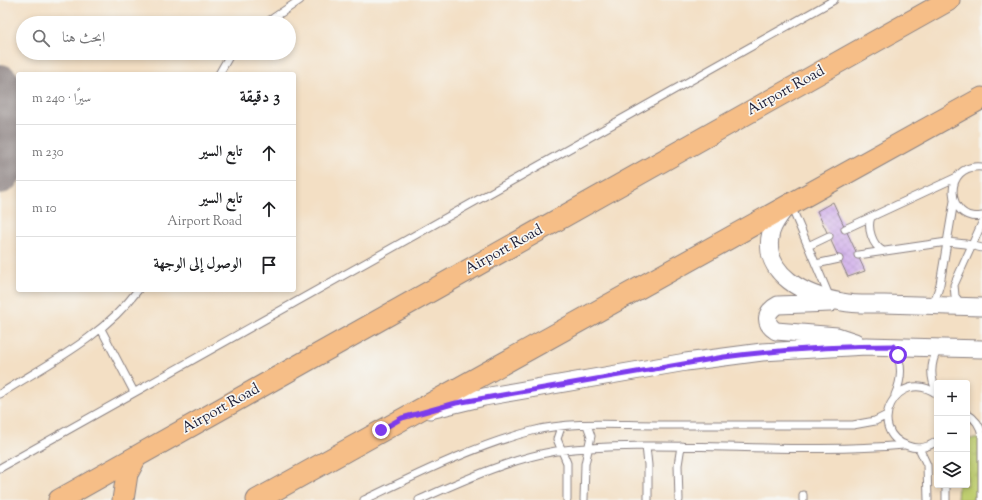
<!DOCTYPE html>
<html lang="ar">
<head>
<meta charset="utf-8">
<style>
  body { margin:0; font-family:"Sorts Mill Goudy",Amiri,serif; background:#f2f2f2; color:#202124; direction:rtl }
  .controls { position:absolute; right:12px; bottom:12px; display:grid; overflow:hidden; border-radius:4px; box-shadow:0 2px 6px #0003 }
  .controls button { width:36px; height:36px; display:grid; place-items:center; padding:0; border:0; border-bottom:1px solid #e0e0e0; background:#fff; color:#202124; font:20px sans-serif }
  .stop { position:absolute; width:12px; height:12px; margin:-9px; border:3px solid #7c3aed; border-radius:50%; background:#fff }
  .stop.end { background:#7c3aed; border-color:#fff; box-shadow:0 1px 4px #0008 }
  .list { margin:0; padding:0; list-style:none }
  h2 { display:flex; justify-content:space-between; align-items:center; height:52px; margin:0; padding:0 16px; font-size:17px }
  h2 small { font-size:13px; font-weight:400; color:#757577 }
  .list li { display:grid; grid-template-columns:26px 1fr auto; gap:12px; align-items:center; box-sizing:border-box; height:56px; padding:0 16px; border-top:1px solid #e0e0e0 }
  .list b { display:block; font-size:15px; white-space:nowrap }
  .list p { margin:0; font-size:13px; white-space:nowrap; color:#757577 }
  .list em { font-size:13px; font-style:normal; color:#757577 }
  .icon { flex:none; width:22px; height:22px; fill:none; stroke:currentColor; stroke-width:2; stroke-linecap:round; stroke-linejoin:round }
  .map { position:relative; flex:none; width:982px; height:500px; overflow:hidden; direction:ltr }
  .search { position:absolute; background:#fff; box-shadow:0 2px 6px #0003; left:16px; top:16px; width:280px; height:44px; display:flex; align-items:center; gap:10px; box-sizing:border-box; padding:0 14px; border-radius:22px; color:#757577; font-size:15px }
  .panel { position:absolute; background:#fff; box-shadow:0 2px 6px #0003; left:16px; top:72px; width:280px; height:220px; border-radius:4px; direction:rtl }
  .map>svg:first-child { display:block }
  .park { fill:url(#park-tufts); stroke:#707856 }
  .lines { fill:none; stroke-linecap:round; stroke-linejoin:round }
  .taxiway { stroke:#8a8080; stroke-width:40 }
  .building { fill:url(#building-cross-hatch) }
  .service-casing { stroke:#8a8080; stroke-width:9 }
  .tertiary-casing { stroke:#8a8080; stroke-width:19 }
  .primary-casing { stroke:#8a8080; stroke-width:23 }
  .service { stroke:#fff; stroke-width:7 }
  .tertiary { stroke:#fff; stroke-width:17 }
  .primary { stroke:#f6be87; stroke-width:21 }
  .route { stroke:#7c3aed; stroke-width:5 }
  .labels { text-anchor:middle; dominant-baseline:central; stroke-width:3.5; stroke-linejoin:round; paint-order:stroke }
  .street-label { font-size:15px; fill:#22223b; stroke:#f6f6f2 }
</style>
</head>
<body>
<div class="map">
<svg width="982" height="500" viewBox="0 0 982 500">
  <defs>
    <pattern id="park-tufts" width="24" height="20" patternUnits="userSpaceOnUse"><rect width="24" height="20" fill="#bfce70"/><path d="M3 7l-1-3M5 7V3M7 7l1-3M15 17l-1-3M17 17v-4M19 17l1-3" fill="none" stroke="#a4b162"/></pattern>
    <pattern id="building-cross-hatch" width="8" height="8" patternUnits="userSpaceOnUse"><rect width="8" height="8" fill="#cda7ea"/><path d="M0 0l8 8M0 8l8-8" fill="none" stroke="#b08fca"/></pattern>
  </defs>
  <rect width="100%" height="100%" fill="#f6f6f2"/>
  <filter id="ink" filterUnits="userSpaceOnUse"><feTurbulence type="fractalNoise" baseFrequency=".025" numOctaves="2"/><feDisplacementMap in="SourceGraphic" scale="8" xChannelSelector="R" yChannelSelector="G"/><feConvolveMatrix kernelMatrix="1 2 1 2 8 2 1 2 1" color-interpolation-filters="sRGB"/></filter>
  <filter id="wash" filterUnits="userSpaceOnUse"><feTurbulence type="fractalNoise" baseFrequency=".012" numOctaves="4" result="noise"/><feDisplacementMap in="SourceGraphic" scale="16" xChannelSelector="R" yChannelSelector="G"/><feGaussianBlur stdDeviation="0.9" result="paint"/><feColorMatrix in="noise" values="0 0 0 0 0 0 0 0 0 0 0 0 0 0 0 0 0 1.4 0 .05"/><feComposite in="paint" operator="in"/></filter>
  <g filter="url(#wash)">
    <rect width="100%" height="100%" fill="#f3dfc4"/>
    <!-- park -->
    <path class="park" d="M967,439H982V500H957L958,485H967Z"/>
    <g class="lines">
      <!-- taxiway -->
      <path class="taxiway" d="M0,84C23,109 19,149 0,174"/>
    </g>
    <g id="blocks">
      <!-- building -->
      <path class="building" d="M833,202L865,271L848,277L817,211Z"/>
    </g>
  </g>
  <g filter="url(#ink)">
    <use href="#blocks" fill-opacity="0" stroke="#8a8080" stroke-width="1"/>
    <g class="lines">
      <!-- service casing -->
      <g class="service-casing">
        <path id="service" d="M266,23L300,0
          M219,74L231,53
          M982,167C941,163 946,223 982,216
          M791,206L830,298
          M871,217C867,228 872,245 883,251
          M845,229L957,177
          M808,246L829,236
          M858,255L947,242L966,244L982,248
          M816,264L839,259
          M929,304L936,297L940,284L954,201
          M961,304L955,296L954,285L982,223
          M101,329L134,392
          M894,348C903,363 902,379 895,395
          M937,391C929,377 931,362 938,348
          M0,394C49,363 103,337 138,290
          M937,394C897,365 864,431 908,446C918,450 929,447 937,441
          M967,414C976,419 980,425 982,435V500
          M561,427L557,439L567,463V500
          M646,446L648,465V500
          M919,448L927,465L928,500
          M0,468L834,0
          M803,495V500
          M364,500C416,475 476,445 532,431C572,421 616,425 656,425C722,425 787,425 853,425L875,421L887,415
          M419,500C462,481 509,459 556,451C585,447 614,447 643,446C730,445 818,453 904,445
          M584,500L585,464L591,436L587,425
          M679,500L678,465L681,446
          M946,500V485"/>
      </g>
      <!-- tertiary casing -->
      <g class="tertiary-casing">
        <path id="tertiary" d="M787,206C781,214 774,222 771,232C760,275 807,296 842,302C855,305 871,304 884,304C917,305 949,306 982,307
          M830,303L778,305C766,311 763,323 776,331L837,336L855,342
          M430,410L484,397L686,362L762,352L866,346L982,349"/>
      </g>
      <!-- primary casing -->
      <g class="primary-casing">
        <path id="primary" d="M59,500L949,0
          M123,500L127,474L136,457
          M257,500L982,98"/>
      </g>
      <!-- service -->
      <use href="#service" class="service"/>
      <!-- tertiary -->
      <use href="#tertiary" class="tertiary"/>
      <!-- primary -->
      <use href="#primary" class="primary"/>
    </g>
  </g>
  <g class="lines" filter="url(#ink)">
    <!-- route -->
    <path class="route" d="M381,430L402,418L456,403L724,357C780,350 837,346 893,346L898,355"/>
  </g>
  <g class="labels">
    <!-- street labels -->
    <g class="street-label">
      <text transform="translate(786 91) rotate(-29)">Airport Road</text>
      <text transform="translate(504 250) rotate(-29)">Airport Road</text>
      <text transform="translate(221 409) rotate(-29)">Airport Road</text>
    </g>
  </g>
</svg>
<div class="controls">
<button>+</button>
<button>−</button>
<button><svg class="icon" aria-label="layers" viewBox="0 0 24 24"><path d="M12 4l9 5-9 5-9-5zM3 14l9 5 9-5"/></svg></button>
</div>
<div class="stop" style="left:898px;top:355px"></div>
<div class="stop end" style="left:381px;top:430px"></div>
<div class="search"><svg class="icon" aria-label="search" viewBox="0 0 24 24"><circle cx="10" cy="10" r="6"/><path d="M15 15l6 6"/></svg>ابحث هنا</div>
<section class="panel">
<h2>3 دقيقة<small>سيرًا · 240 m</small></h2>
<ul class="list">
<li><svg class="icon" aria-label="ahead" viewBox="0 0 24 24"><path d="M12 20V5M6 11l6-6 6 6"/></svg><div><b>تابع السير</b></div><em>230 m</em></li>
<li><svg class="icon" aria-label="ahead" viewBox="0 0 24 24"><path d="M12 20V5M6 11l6-6 6 6"/></svg><div><b>تابع السير</b><p>Airport Road</p></div><em>10 m</em></li>
<li><svg class="icon" aria-label="arrive" viewBox="0 0 24 24"><path d="M6 21V4h12l-3 4 3 4H6"/></svg><div><b>الوصول إلى الوجهة</b></div></li>
</ul>
</section>
</div>
</body>
</html>
